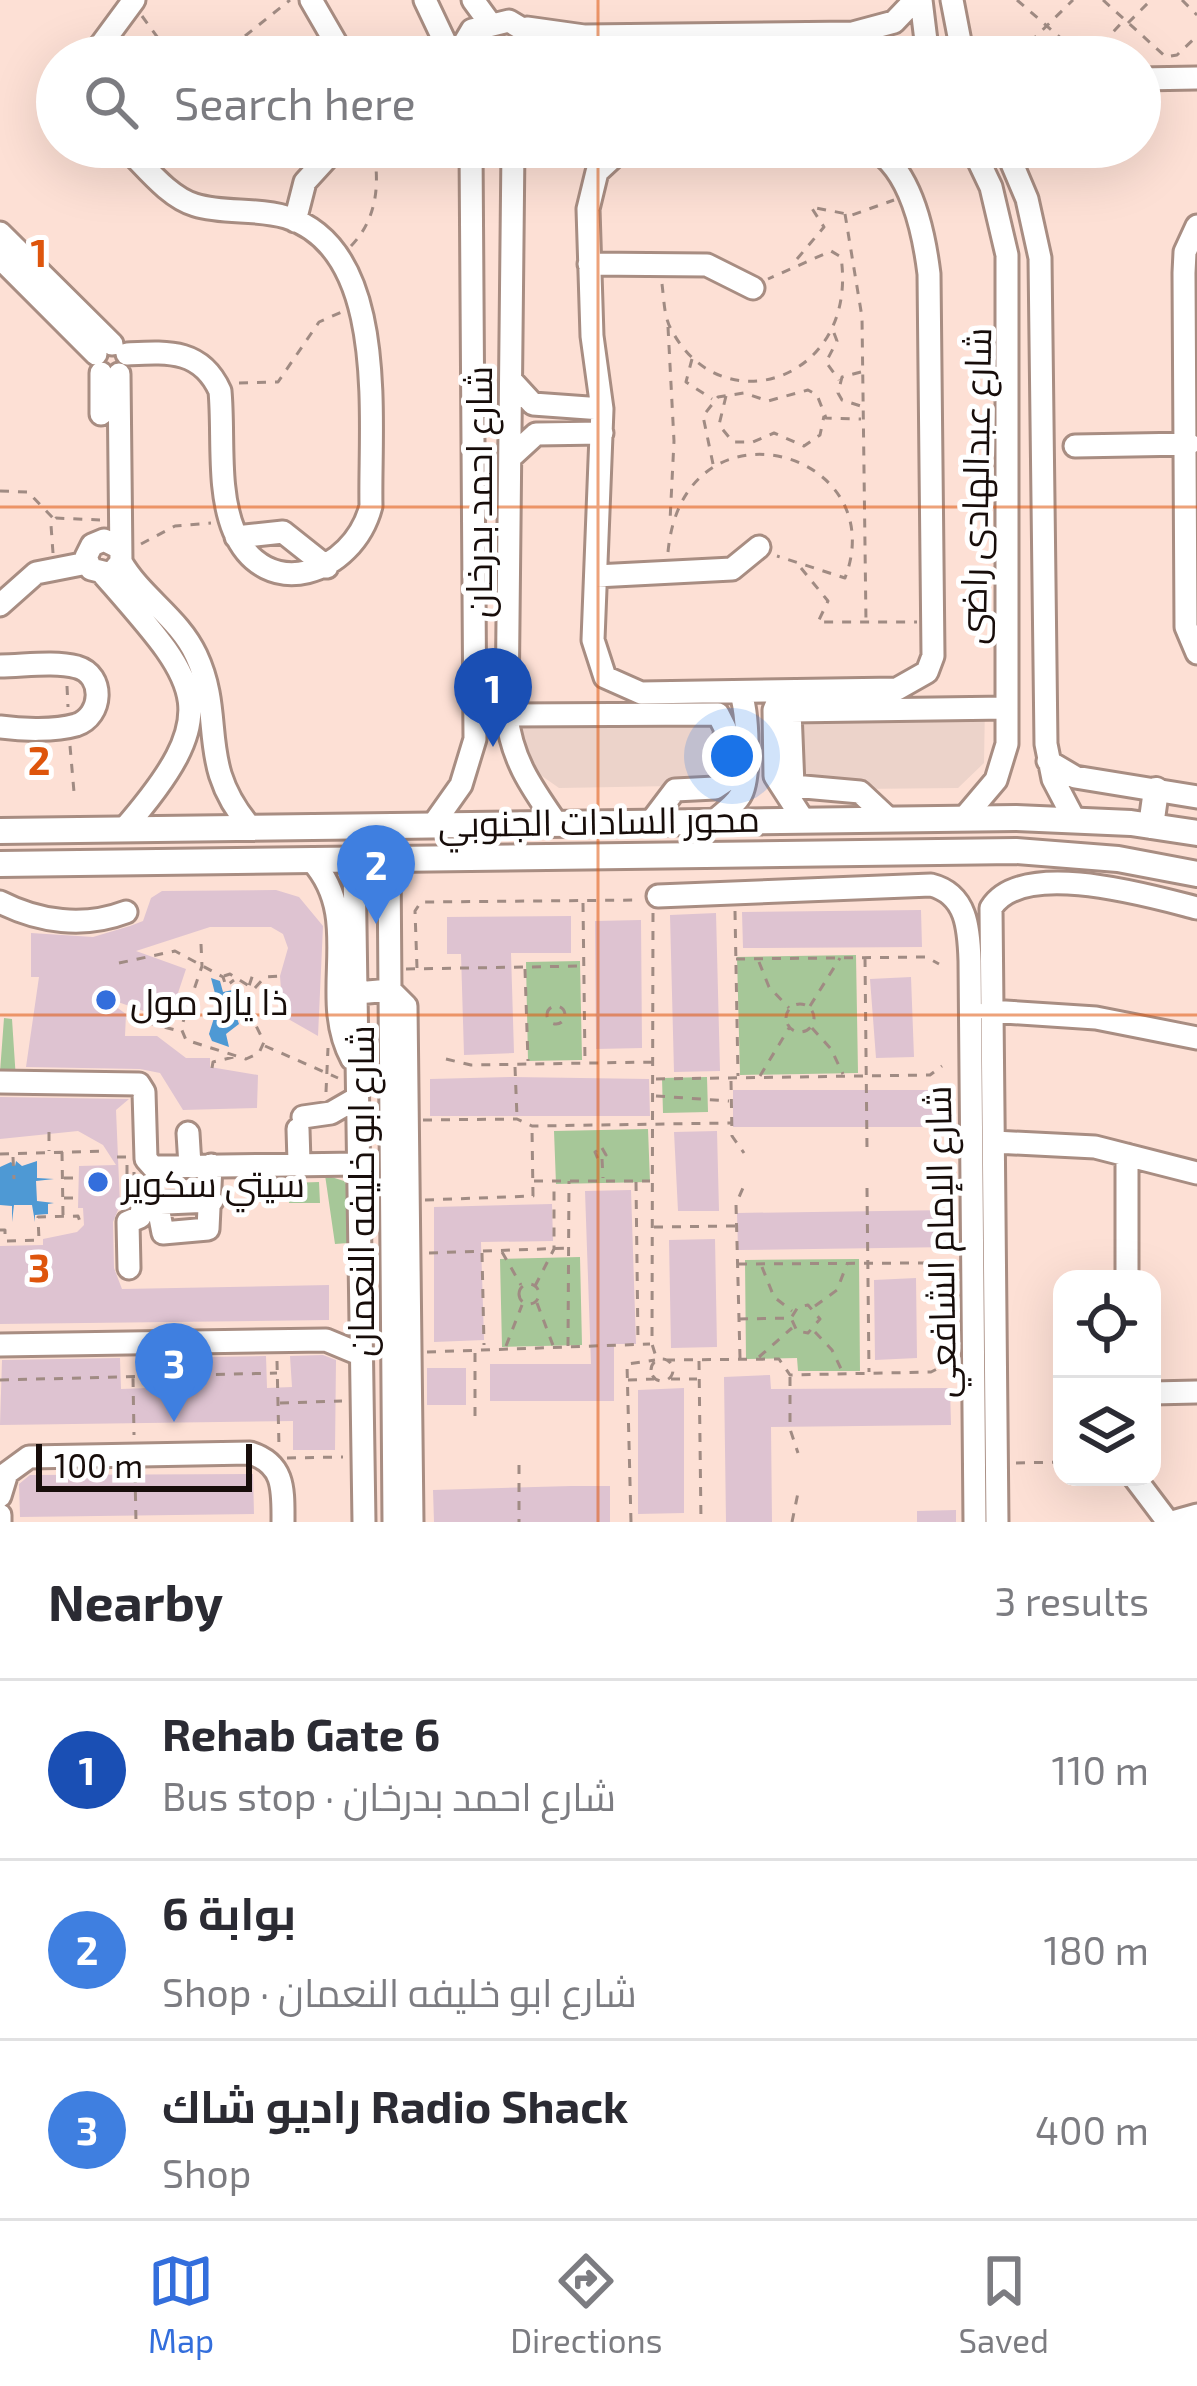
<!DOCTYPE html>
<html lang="en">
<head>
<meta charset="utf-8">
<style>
  body { margin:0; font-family:"Exo 2",Cairo,sans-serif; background:#f2f2f3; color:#2b2b33 }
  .controls { position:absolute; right:36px; bottom:36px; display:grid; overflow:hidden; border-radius:24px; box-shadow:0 12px 48px #0002 }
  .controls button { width:108px; height:108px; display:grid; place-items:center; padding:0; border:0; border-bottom:3px solid #e1e1e2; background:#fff; color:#2b2b33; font:60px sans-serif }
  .scale { position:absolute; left:36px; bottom:30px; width:216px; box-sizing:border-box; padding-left:12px; border:6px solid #170d0a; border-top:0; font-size:33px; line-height:42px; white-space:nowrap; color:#170d0a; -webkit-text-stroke:9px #fff; paint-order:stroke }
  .you { position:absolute; left:732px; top:756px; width:42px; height:42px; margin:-30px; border:9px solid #fff; border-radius:50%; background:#1a73e8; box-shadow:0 0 0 18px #1a73e833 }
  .badge { display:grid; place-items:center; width:78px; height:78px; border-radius:50%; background:#336edc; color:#fff; font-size:39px; font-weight:700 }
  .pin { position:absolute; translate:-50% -99px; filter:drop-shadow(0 3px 6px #0008) }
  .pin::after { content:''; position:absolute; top:63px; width:42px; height:36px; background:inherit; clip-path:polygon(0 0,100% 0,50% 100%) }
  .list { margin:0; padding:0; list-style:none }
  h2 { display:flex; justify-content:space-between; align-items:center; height:156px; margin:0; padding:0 48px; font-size:51px }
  h2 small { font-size:39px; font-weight:400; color:#7c7c81 }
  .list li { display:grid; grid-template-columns:78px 1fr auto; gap:36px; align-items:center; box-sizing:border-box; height:180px; padding:0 48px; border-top:3px solid #e1e1e2 }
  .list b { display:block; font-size:45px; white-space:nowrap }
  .list p { margin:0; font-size:39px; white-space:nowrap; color:#7c7c81 }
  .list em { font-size:39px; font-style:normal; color:#7c7c81 }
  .icon { flex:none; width:66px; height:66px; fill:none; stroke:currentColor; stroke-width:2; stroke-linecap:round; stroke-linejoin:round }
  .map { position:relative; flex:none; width:1197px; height:1522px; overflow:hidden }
  .search { position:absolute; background:#fff; box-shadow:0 12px 48px #0002; left:36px; right:36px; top:36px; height:132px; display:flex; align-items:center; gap:30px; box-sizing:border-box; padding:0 42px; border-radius:66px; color:#7c7c81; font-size:45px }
  .sheet { height:696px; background:#fff }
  nav { display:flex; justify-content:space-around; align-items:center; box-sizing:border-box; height:168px; border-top:3px solid #e1e1e2; background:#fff; font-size:33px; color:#7c7c81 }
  nav a { display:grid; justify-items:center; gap:6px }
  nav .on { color:#336edc }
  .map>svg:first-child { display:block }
  .commercial { fill:#ecd3ca }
  .green { fill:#a6c798 }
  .water { fill:#4e99d4 }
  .building { fill:#dec3d1 }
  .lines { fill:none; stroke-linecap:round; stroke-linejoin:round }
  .minor-casing { stroke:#a88d82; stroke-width:27 }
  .major-casing { stroke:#a88d82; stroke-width:30 }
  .path { stroke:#a08b83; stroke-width:3; stroke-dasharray:9 9; stroke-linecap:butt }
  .minor { stroke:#fff; stroke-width:21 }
  .major { stroke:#fff; stroke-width:24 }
  .grid { fill:none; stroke:#de550c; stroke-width:3; stroke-opacity:0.55 }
  .poi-dot { fill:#336edc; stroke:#fff; stroke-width:4.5 }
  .labels { text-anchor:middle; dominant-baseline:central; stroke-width:10; stroke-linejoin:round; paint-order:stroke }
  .street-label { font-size:36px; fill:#170d0a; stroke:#fff }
  .poi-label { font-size:36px; fill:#170d0a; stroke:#fff; text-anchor:start }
  .grid-label { font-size:39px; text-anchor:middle; font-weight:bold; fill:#de550c; stroke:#fff; stroke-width:10; stroke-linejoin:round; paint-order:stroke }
</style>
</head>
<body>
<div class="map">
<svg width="1197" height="1522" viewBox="0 0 1197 1522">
  <rect width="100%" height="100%" fill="#fde0d5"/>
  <!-- commercial -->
  <path class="commercial" d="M985,703L984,763L958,788L856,789L786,781L780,712Z
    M720,708L731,785L559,788L532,769L522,741V710Z"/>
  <!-- green -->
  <path class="green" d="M856,955L858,1073L740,1075L737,957Z
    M580,961L582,1060L528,1061L526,962Z
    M4,1018L12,1019L16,1080L0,1072Z
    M707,1077L708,1112L663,1113L662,1078Z
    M648,1129L650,1182L556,1184L554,1131Z
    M325,1175L344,1181L351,1192L348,1243L335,1244Z
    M319,1182L320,1203H289V1183Z
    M580,1257L582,1345L502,1347L500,1259Z
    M859,1259L860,1371H798L797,1358L746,1359L745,1260Z"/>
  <!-- water -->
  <path class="water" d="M211,978L220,981L223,992L242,988L233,1007L239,1024L226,1034L229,1047L212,1041L209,1034L218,1005Z
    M16,1161L22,1166L37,1161V1178L54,1179L36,1181L37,1201L54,1203L48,1204V1214L35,1215V1222L32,1205H14L12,1222V1206L0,1205V1167L11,1162L15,1166Z"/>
  <!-- building -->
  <path class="building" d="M276,890L299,897L323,926L318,1036L283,1016L280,976L288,948L283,934L271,927H210L136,951L186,969L169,1020L101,996L126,1014L125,1036H157L186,1058H210V1067L258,1075L257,1108L183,1110L160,1073L140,1069L26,1067L39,977H31V933L93,937L130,926L143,921L151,898L162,891Z
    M921,910L922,947L743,948L742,912Z
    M716,913L720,1071L674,1072L670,915Z
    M571,916V953H511L514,1053L464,1055L461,954H447V917Z
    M641,920L642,1048L596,1049L595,921Z
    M911,977L914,1057L876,1058L870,979Z
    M512,1077L649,1079L650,1116H430V1079Z
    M733,1090H947L948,1127H733Z
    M0,1097L129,1099L116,1110L120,1205L113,1222L114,1268L122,1289L329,1285V1320L0,1324V1246L43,1245V1239L77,1232L84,1225L83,1208H78L79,1166L116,1165L103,1145L78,1131L0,1139Z
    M717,1131L719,1211H678L674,1132Z
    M631,1190L636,1344H614V1401H490V1364H591L585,1191Z
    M552,1204L553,1241L481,1242L484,1340L434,1342V1207Z
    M951,1210L952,1247L738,1250L737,1213Z
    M715,1239L717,1347L671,1348L669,1240Z
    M916,1278L917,1358L875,1360L874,1280Z
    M323,1355L336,1360L335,1450H293V1421L0,1425L2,1360L120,1358L121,1389L148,1388L147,1358L266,1356L267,1388L292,1387L290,1356Z
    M427,1368H466V1405H427Z
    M770,1375L771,1389L950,1388L951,1425L771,1427L772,1522H726L724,1377Z
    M684,1388V1513L638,1514V1390Z
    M253,1474L254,1514L20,1517L19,1484L30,1475Z
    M571,1486H610V1522H434L433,1490Z
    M956,1510V1522H917V1511Z"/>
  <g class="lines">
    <!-- minor casing -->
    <g class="minor-casing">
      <path id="minor" d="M311,0L344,57
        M425,0L452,57
        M473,0L489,22
        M921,0L928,57
        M952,0L963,57
        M527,28L584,36L853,33L894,22L915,0
        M92,57L134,0
        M456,57L472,30L509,21L539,39L547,57
        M1140,79L1197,78
        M125,147C145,166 168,197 195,205C224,214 256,208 286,217C390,249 369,423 371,506C353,575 265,604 234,531C217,490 224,435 220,391C201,349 168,352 127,354
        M513,147L507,715C511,759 532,788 557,824
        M624,147L597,172L588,209L592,336L602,409L593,640L605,677L641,693L897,689L927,672L933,656L929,274C924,233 911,168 871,147
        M1005,147L1027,199L1040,258L1046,744L1053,779L1074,819
        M295,221L305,182L337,147
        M1197,226L1185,252L1184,273L1186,627L1197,653
        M0,233L112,344
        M0,258L96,354
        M589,264L707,265L753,288
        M101,373V414
        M511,380L533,404L602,409
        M1075,446L1189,444
        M512,456L536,434L602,433
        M236,537L283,532L327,567
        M118,547L104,540L92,545L86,557L91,569L111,574L121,562L119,374
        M121,562C141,597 179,618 196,655C226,719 195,763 251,828
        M104,575C200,685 228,709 123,830
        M596,576L732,569L759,547
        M0,605L36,573L87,563
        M0,666C23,666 54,661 77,667C105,675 103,716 76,725C55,731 22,730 0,727
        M782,691L774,710L775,776L804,821
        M507,715L718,714L725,728L727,780L715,788L675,790L650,823
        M1048,761L1075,777L1197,797
        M963,819L996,780L1007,744V255L991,187L972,147
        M890,820L860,792L793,786L790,711L1007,708
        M713,822C722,814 734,806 740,796C751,780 748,709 740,692
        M432,826L461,785L475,739L471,147
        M389,859L394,1522
        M354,860L364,1522
        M312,861C365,920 317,995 352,1059
        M658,896L931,885C967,894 969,929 970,961L975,1522
        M0,902C39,922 84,928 126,912
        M357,993L390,990L406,1006L412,1522
        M989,1011L1096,1018L1197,1038
        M0,1082L139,1084L144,1092L146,1159L153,1167L358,1164
        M303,1117L331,1113L357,1098
        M298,1129L299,1162
        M188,1133L190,1166
        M994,1142L1095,1147L1197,1173
        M1127,1155V1279
        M157,1202L163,1233L208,1229L211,1165
        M129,1268L128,1222L140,1217L143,1204L212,1201
        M0,1345L326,1340L362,1355
        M1152,1393L1197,1392
        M1134,1477L1168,1522
        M0,1496L7,1473L29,1457L250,1453C285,1464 283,1490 283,1522
        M0,1515V1522
        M997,1522L991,908C1022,858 1150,896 1197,908
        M1172,1522L1197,1515"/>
    </g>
    <!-- major casing -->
    <g class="major-casing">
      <path id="major" d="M1151,826L1156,790
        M0,831L1016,818L1131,823L1197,833
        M0,864L1016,851L1118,859L1197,874"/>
    </g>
    <!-- path -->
    <path class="path" d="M1017,0L1079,54L1096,51L1124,20
      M1103,0L1166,57L1177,55L1197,36
      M1182,0L1197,15
      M142,16L172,57
      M1128,23L1151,0
      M245,36L290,0
      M1104,45L1114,57
      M1017,55L1073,0
      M204,57L217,43L241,39L268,57
      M302,57L316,48
      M283,147L297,164
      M845,214L862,317L866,622
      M351,246C378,218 380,182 373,147
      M797,259L824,227L811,207L852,215L894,200
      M662,284C664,299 664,317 671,329C721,426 859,380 841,257L831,251L768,279
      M668,327L674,441L670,521
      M834,333L837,341L826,362L839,380
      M692,359L686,382L712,399
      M861,372L842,377L838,393L842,400L864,407
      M239,383L278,382L319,322L344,311
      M726,396L719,425L733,442H753L774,433L804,446L820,435L824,416
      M713,464L703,416L718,397L744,393L768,401L808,390L817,395L826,418L861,419
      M0,491L28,492L53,518
      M141,544L175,526L211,523
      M668,552C683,391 894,450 845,578L777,556
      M53,553L51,525L56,518L100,520
      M801,568L828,601L818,622H917
      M67,686L68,707
      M70,746L74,792
      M583,903L585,1062
      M735,911L738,1076
      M653,913L652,1344L657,1360
      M201,944L202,966L181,1028L186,1040L246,1059L259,1053L264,1042L244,1001L254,971
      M865,958L867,1149
      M736,959L926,957L939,964
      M759,962L769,987L789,1008
      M119,963L175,951L223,977L226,986L234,980
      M417,968L415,911L421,902L640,900
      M406,969L584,966
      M525,969L528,1061
      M224,976L230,974L254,989L265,977L280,976
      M786 1018a14 14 0 1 1 28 0a14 14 0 1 1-28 0Z
      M810,1006L840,958
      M547 1015a9 9 0 1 1 18 0a9 9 0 1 1-18 0Z
      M130,1018L179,1031
      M812,1028L831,1049L843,1074
      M265,1046L338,1078
      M446,1059L471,1065L652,1062
      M515,1067L517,1117
      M212,1068L213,1062L234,1057
      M760,1076L789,1028
      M656,1079L930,1075L942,1066
      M731,1081L732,1136L744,1153
      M326,1092L328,1048
      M656,1096L729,1101
      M423,1120L517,1119L532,1126L731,1123
      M49,1132V1151
      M602,1148L606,1155L598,1159L595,1152Z
      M62,1152L63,1215
      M0,1154L107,1151
      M13,1157L14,1179
      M117,1157H127V1179L134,1178V1170
      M602,1159L603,1178
      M64,1178H79
      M534,1181H650
      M636,1182L638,1342
      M867,1188L869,1372
      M64,1198H77
      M425,1200L533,1196L532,1128
      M654,1227L735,1226
      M0,1230H5V1241L39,1240L38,1217L78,1216L82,1227
      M502,1252L521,1285
      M429,1253L569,1248
      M482,1253L484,1345
      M738,1264L923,1263L940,1268
      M762,1267L774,1297L792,1311
      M519 1294a10 10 0 1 1 20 0a10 10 0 1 1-20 0Z
      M535,1286L554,1249V1181
      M537,1303L554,1348
      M815,1306L837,1290L847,1264
      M739,1319L791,1318L798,1307L808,1305L820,1319L808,1333L797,1331L791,1318
      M815,1332L832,1350L843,1373
      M506,1346L522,1305
      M568,1346L569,1181
      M427,1352L650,1344
      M475,1353V1425
      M759,1357L792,1328
      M740,1358L736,1204L743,1188
      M651 1370a11 11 0 1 1 22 0a11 11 0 1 1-22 0Z
      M666,1360L779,1359L790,1375L931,1372L941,1367
      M277,1361L279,1447
      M699,1361L701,1522
      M790,1377V1429L798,1453
      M133,1378L134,1435
      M671,1379H697
      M0,1380L277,1373
      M628,1380L654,1379
      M280,1403L342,1401
      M287,1458L343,1457
      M1016,1463L1062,1462
      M519,1465V1522
      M135,1474L136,1522
      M631,1522L627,1364L655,1360
      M792,1522L799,1488"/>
    <!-- minor -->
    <use href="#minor" class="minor"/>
    <!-- major -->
    <use href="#major" class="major"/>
  </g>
  <!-- grid -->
  <path class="grid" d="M598,0V57M598,147V1522M0,507H1197M0,1015H1197"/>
  <!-- markers -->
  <g class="poi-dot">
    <circle cx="106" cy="1000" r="12"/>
    <circle cx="98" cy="1182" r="12"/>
  </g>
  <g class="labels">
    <!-- street labels -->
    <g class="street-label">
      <text transform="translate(974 486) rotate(-89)">شارع عبدالهادى راضى</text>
      <text transform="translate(477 492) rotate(-90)">شارع احمد بدرخان</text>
      <text transform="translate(599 820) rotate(-1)">محور السادات الجنوبي</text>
      <text transform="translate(359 1191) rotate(-90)">شارع ابو خليفه النعمان</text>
      <text transform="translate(939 1242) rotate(-91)">شارع الإمام الشافعي</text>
    </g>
    <!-- poi labels -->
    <g class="poi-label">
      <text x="130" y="1000">ذا يارد مول</text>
      <text x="122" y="1182">سيتي سكوير</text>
    </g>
  </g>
  <g class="grid-label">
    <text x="39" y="267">1</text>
    <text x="39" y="775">2</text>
    <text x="39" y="1282">3</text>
  </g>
</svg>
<div class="controls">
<button><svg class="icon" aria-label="locate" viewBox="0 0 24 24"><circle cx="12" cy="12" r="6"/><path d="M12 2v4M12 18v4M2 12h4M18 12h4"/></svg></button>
<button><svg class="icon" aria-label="layers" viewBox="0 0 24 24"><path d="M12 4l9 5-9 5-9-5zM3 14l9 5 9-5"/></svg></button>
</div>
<div class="scale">100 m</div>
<div class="you"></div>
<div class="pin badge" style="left:493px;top:747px;background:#1a4fb4">1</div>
<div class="pin badge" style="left:376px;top:924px;background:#3f7fe0">2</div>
<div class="pin badge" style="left:174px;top:1422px;background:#3f7fe0">3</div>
<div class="search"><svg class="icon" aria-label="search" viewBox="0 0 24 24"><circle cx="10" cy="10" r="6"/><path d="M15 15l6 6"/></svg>Search here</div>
</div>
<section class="sheet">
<h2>Nearby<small>3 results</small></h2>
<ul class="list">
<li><span class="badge" style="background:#1a4fb4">1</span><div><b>Rehab Gate 6</b><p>Bus stop · شارع احمد بدرخان</p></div><em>110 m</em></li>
<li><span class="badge" style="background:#3f7fe0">2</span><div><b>بوابة 6</b><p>Shop · شارع ابو خليفه النعمان</p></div><em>180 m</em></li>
<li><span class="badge" style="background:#3f7fe0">3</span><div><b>راديو شاك Radio Shack</b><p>Shop</p></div><em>400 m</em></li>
</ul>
</section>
<nav>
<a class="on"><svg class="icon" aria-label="map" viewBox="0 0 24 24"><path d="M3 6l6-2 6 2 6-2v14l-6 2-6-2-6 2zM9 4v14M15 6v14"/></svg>Map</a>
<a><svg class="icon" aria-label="directions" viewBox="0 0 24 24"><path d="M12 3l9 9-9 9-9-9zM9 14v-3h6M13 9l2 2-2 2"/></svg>Directions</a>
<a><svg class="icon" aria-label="saved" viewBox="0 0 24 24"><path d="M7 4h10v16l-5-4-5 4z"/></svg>Saved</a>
</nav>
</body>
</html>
